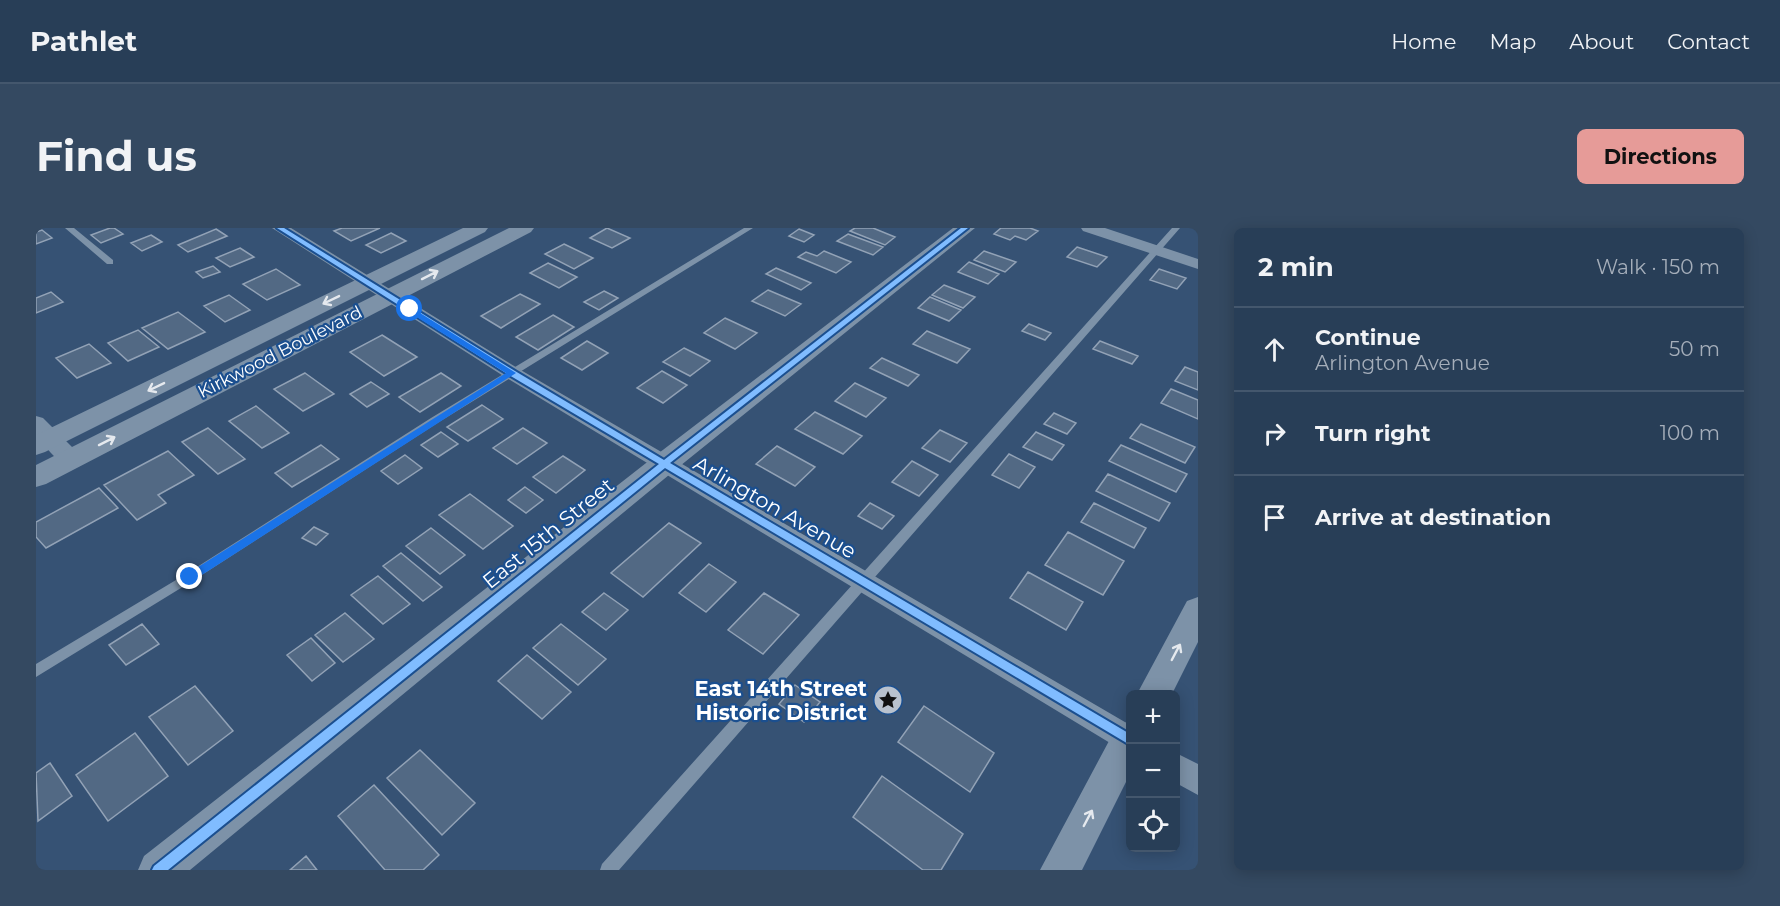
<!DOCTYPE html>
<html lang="en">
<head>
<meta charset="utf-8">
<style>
  body { margin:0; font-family:Montserrat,sans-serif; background:#344961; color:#f1f3f6 }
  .controls { position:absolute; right:18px; bottom:18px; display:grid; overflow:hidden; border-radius:9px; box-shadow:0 3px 15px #0003 }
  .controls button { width:54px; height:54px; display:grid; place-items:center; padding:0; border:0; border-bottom:2px solid #44576d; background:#283e57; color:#f1f3f6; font:30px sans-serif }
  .stop { position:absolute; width:18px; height:18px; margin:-14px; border:4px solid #1a73e8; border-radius:50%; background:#fff }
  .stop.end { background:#1a73e8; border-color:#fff; box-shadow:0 2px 6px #0008 }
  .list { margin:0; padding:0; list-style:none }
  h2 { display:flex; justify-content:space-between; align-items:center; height:78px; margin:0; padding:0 24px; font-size:26px }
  h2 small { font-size:20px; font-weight:400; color:#a5aeba }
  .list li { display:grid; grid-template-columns:39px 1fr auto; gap:18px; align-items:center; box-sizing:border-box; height:84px; padding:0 24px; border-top:2px solid #44576d }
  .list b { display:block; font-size:22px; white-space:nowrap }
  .list p { margin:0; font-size:20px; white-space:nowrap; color:#a5aeba }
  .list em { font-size:20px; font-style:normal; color:#a5aeba }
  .icon { flex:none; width:33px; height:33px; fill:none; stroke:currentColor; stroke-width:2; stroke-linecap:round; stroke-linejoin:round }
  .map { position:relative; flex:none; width:1162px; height:642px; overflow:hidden; border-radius:9px }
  header { display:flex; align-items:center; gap:36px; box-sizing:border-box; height:84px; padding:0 30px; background:#283e57; border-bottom:2px solid #44576d }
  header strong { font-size:28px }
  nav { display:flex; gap:33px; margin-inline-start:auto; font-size:21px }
  .intro { display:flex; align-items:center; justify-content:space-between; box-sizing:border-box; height:144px; padding:0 36px }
  h1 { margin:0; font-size:42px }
  .button { padding:15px 27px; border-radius:9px; background:#e69b98; color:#111; font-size:21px; font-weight:700 }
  main { display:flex; gap:36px; padding:0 36px }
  aside { flex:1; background:#283e57; border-radius:9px; box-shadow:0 3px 15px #0003 }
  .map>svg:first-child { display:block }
  .building { fill:#526984; stroke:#92a2b6; stroke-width:1.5 }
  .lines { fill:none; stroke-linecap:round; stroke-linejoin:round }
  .service { fill:#7d92a8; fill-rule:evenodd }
  .minor { fill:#7d92a8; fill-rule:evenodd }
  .tertiary { fill:#7d92a8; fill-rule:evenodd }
  .cycleway-casing { stroke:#1b4f8f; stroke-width:4 }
  .cycleway { fill:#80bcff; fill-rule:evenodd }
  .oneway { stroke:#e5e9ee }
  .route { fill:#1a73e8 }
  .labels { text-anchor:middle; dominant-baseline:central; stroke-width:4.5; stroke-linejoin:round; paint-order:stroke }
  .far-street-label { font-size:18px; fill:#fff; stroke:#1b4f8f }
  .street-label { font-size:21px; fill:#fff; stroke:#1b4f8f }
  .poi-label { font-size:21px; font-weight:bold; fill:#fff; stroke:#1b4f8f; text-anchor:end }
</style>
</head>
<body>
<header>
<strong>Pathlet</strong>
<nav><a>Home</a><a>Map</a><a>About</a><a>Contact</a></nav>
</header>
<div class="intro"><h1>Find us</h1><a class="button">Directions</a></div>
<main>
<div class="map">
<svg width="1162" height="642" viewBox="0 0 1162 642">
  <rect width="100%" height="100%" fill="#365274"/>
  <!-- building -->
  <path class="building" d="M74,0H78L87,6L65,15L55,7Z
    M306,0H344L315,13L298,3Z
    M571,0L594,10L576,20L554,10Z
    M819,0H837L859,9L849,17L814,3Z
    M965,0H994L1002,3L990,12L979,8L974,12L958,6Z
    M180,1L191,8L152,24L142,17Z
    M763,1L778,7L768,14L753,8Z
    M6,2L16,10L0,16V4Z
    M355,5L370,13L345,25L330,17Z
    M812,6L847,19L837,27L801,13Z
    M115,7L126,14L106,23L95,15Z
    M528,16L557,30L538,41L509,26Z
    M1041,19L1071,29L1061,39L1031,29Z
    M204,20L218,29L194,39L180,30Z
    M788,23L815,34L800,45L762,29L770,24L781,28Z
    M948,23L980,34L969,44L938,32Z
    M933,34L963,46L952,56L922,44Z
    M512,35L541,49L523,60L494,45Z
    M177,38L184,44L167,50L160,44Z
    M740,40L775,55L765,62L730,46Z
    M240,41L264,57L231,72L207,56Z
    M1123,41L1150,50L1141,61L1114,52Z
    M908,57L939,69L927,80L896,67Z
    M732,62L765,76L749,88L716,73Z
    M568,63L582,70L563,82L548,74Z
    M15,64L27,74L0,85V70Z
    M484,66L504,76L465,100L445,88Z
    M193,67L214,82L189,94L168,78Z
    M894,69L925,82L913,93L882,80Z
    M142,84L169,104L132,121L106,100Z
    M517,87L538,99L502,122L480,109Z
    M689,90L721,105L699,121L668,105Z
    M993,96L1015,105L1009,112L986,103Z
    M102,102L123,119L92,133L72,115Z
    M891,103L934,121L921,135L877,116Z
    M346,107L381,129L348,148L314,124Z
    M551,113L572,125L546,142L525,130Z
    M1064,113L1102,128L1096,136L1057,121Z
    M53,116L75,135L41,150L20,130Z
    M648,120L674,133L654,148L627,134Z
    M846,130L883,147L872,158L834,140Z
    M1149,139L1162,144V162L1139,153Z
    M626,143L651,157L627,175L601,160Z
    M269,145L298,166L267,183L238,161Z
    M405,145L425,158L384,184L363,169Z
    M335,154L353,166L331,179L314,166Z
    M819,155L850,170L830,189L799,173Z
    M1135,161L1162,172V191L1125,175Z
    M446,177L467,191L432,213L411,199Z
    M220,178L253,205L226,220L193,193Z
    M779,184L826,208L807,226L759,201Z
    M1018,185L1040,195L1031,206L1008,196Z
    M1105,196L1159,219L1149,235L1094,210Z
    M172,200L209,231L182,246L146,214Z
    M487,200L511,215L481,236L457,220Z
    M904,202L931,215L914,234L886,220Z
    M405,204L422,216L402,229L385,217Z
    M1000,204L1028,217L1016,232L987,219Z
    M285,217L303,231L256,259L239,245Z
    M1085,217L1151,246L1140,264L1073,233Z
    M741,218L779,239L759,258L720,236Z
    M132,223L158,247L122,267L130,275L101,292L68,257Z
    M973,226L999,239L983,260L956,247Z
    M369,227L386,240L362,256L345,243Z
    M527,228L549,242L520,265L497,249Z
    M876,233L902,247L883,268L856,254Z
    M1072,246L1134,275L1123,293L1060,263Z
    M489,259L507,272L490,285L472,272Z
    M63,260L82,280L10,320L0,309V294Z
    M434,266L477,298L447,321L403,287Z
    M834,275L858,288L846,301L822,288Z
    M1058,275L1110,300L1098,320L1045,294Z
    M633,295L665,315L607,369L575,345Z
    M278,299L292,306L280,317L266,310Z
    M395,300L429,327L404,346L370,318Z
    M1032,304L1088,333L1067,367L1009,337Z
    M365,325L406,359L387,373L347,338Z
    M673,336L700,354L670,384L643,365Z
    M992,344L1047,374L1030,402L974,370Z
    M342,348L374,376L347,396L315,367Z
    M568,365L592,382L570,402L546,384Z
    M728,365L763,387L727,426L692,402Z
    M309,385L338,411L307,434L279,407Z
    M106,396L123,416L90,437L73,417Z
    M525,396L570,431L542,457L497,420Z
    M275,410L299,435L276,453L251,427Z
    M491,427L535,464L506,491L462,453Z
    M759,457L784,474L768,494L743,476Z
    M159,458L197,503L152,537L113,489Z
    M888,478L958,525L934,564L862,514Z
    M99,505L132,548L72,593L40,547Z
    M384,522L439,575L406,607L351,550Z
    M14,535L36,568L2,593L0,545Z
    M846,548L927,606L905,642H887L817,589Z
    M338,557L403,627L387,642H349L302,588Z
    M270,628L281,642H254Z"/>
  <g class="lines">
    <!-- service -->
    <path class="service" d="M29,0H38L77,32V36H71Z
      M708,0H717L403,194L158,352L0,449V436L150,346L395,190Z
      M1136,0H1144L583,642H564L566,636Z"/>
    <!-- minor -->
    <path class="minor" d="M236,0H255L483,141L1094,497V525L1084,521L469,149Z
      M1045,0H1069L1162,31V41L1047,3Z
      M0,188L7,190L43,226L46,231L43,236C24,242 12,220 0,208Z
      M1140,525L1162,536V567L1140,555Z"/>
    <!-- tertiary -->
    <path class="tertiary" d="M427,0H452L449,4L9,224L0,227V207Z
      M473,0H498L495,4L10,256L0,259V237Z
      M917,0H939L639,242L154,642H102L108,628L619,228Z
      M1162,369V414L1136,466H1101L1151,373Z
      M1094,493V546L1046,642H1004L1081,498Z"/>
    <!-- cycleway casing -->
    <g class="cycleway-casing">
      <path id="cycleway" d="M241,0H248L479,143L628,232L925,0H932L634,235L1094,506V517L629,240L132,642H116L118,638L623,236L473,147Z"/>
    </g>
    <!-- cycleway -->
    <use href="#cycleway" class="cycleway"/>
  </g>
  <!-- one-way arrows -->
  <defs><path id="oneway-shaft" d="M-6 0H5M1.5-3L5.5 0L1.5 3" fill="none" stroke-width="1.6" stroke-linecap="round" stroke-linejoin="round" transform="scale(1.5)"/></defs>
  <g class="oneway">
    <use href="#oneway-shaft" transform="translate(394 47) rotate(-27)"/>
    <use href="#oneway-shaft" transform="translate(295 72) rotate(154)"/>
    <use href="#oneway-shaft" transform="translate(120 159) rotate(154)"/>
    <use href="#oneway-shaft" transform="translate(71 213) rotate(-27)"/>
    <use href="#oneway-shaft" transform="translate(1140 424) rotate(-62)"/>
    <use href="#oneway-shaft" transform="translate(1052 590) rotate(-62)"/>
  </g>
  <!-- route -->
  <path class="route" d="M371,80H376L480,145L158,352H151V346L470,145L371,83Z"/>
  <!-- icons -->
  <defs>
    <g id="sight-disc" transform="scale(1.5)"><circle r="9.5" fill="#b9c2ce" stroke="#1b4f8f"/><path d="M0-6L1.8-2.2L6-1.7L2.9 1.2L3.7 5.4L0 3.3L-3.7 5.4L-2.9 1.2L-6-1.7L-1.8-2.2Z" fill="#111"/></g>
  </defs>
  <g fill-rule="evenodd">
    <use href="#sight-disc" x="852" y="472"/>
  </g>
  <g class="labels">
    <!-- far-street labels -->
    <g class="far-street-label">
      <text transform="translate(244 124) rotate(-27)">Kirkwood Boulevard</text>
    </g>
    <!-- street labels -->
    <g class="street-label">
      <text transform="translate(739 279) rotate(30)">Arlington Avenue</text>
      <text transform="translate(512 305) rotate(-39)">East 15th Street</text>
    </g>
    <!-- poi labels -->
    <g class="poi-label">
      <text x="831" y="460">East 14th Street<tspan x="831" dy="24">Historic District</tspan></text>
    </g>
  </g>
</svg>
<div class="controls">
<button>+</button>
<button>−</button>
<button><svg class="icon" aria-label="locate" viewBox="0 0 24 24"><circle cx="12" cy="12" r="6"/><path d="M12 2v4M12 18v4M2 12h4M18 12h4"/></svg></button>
</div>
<div class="stop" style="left:374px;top:81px"></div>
<div class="stop end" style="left:154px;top:349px"></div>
</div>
<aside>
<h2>2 min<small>Walk · 150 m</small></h2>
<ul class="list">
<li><svg class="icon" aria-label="ahead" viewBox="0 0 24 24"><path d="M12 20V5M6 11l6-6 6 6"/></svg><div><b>Continue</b><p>Arlington Avenue</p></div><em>50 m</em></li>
<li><svg class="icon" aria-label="right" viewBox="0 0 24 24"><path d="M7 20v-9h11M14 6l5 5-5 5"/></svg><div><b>Turn right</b></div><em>100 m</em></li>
<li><svg class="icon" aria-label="arrive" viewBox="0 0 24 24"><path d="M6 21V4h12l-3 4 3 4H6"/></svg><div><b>Arrive at destination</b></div></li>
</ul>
</aside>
</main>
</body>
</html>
